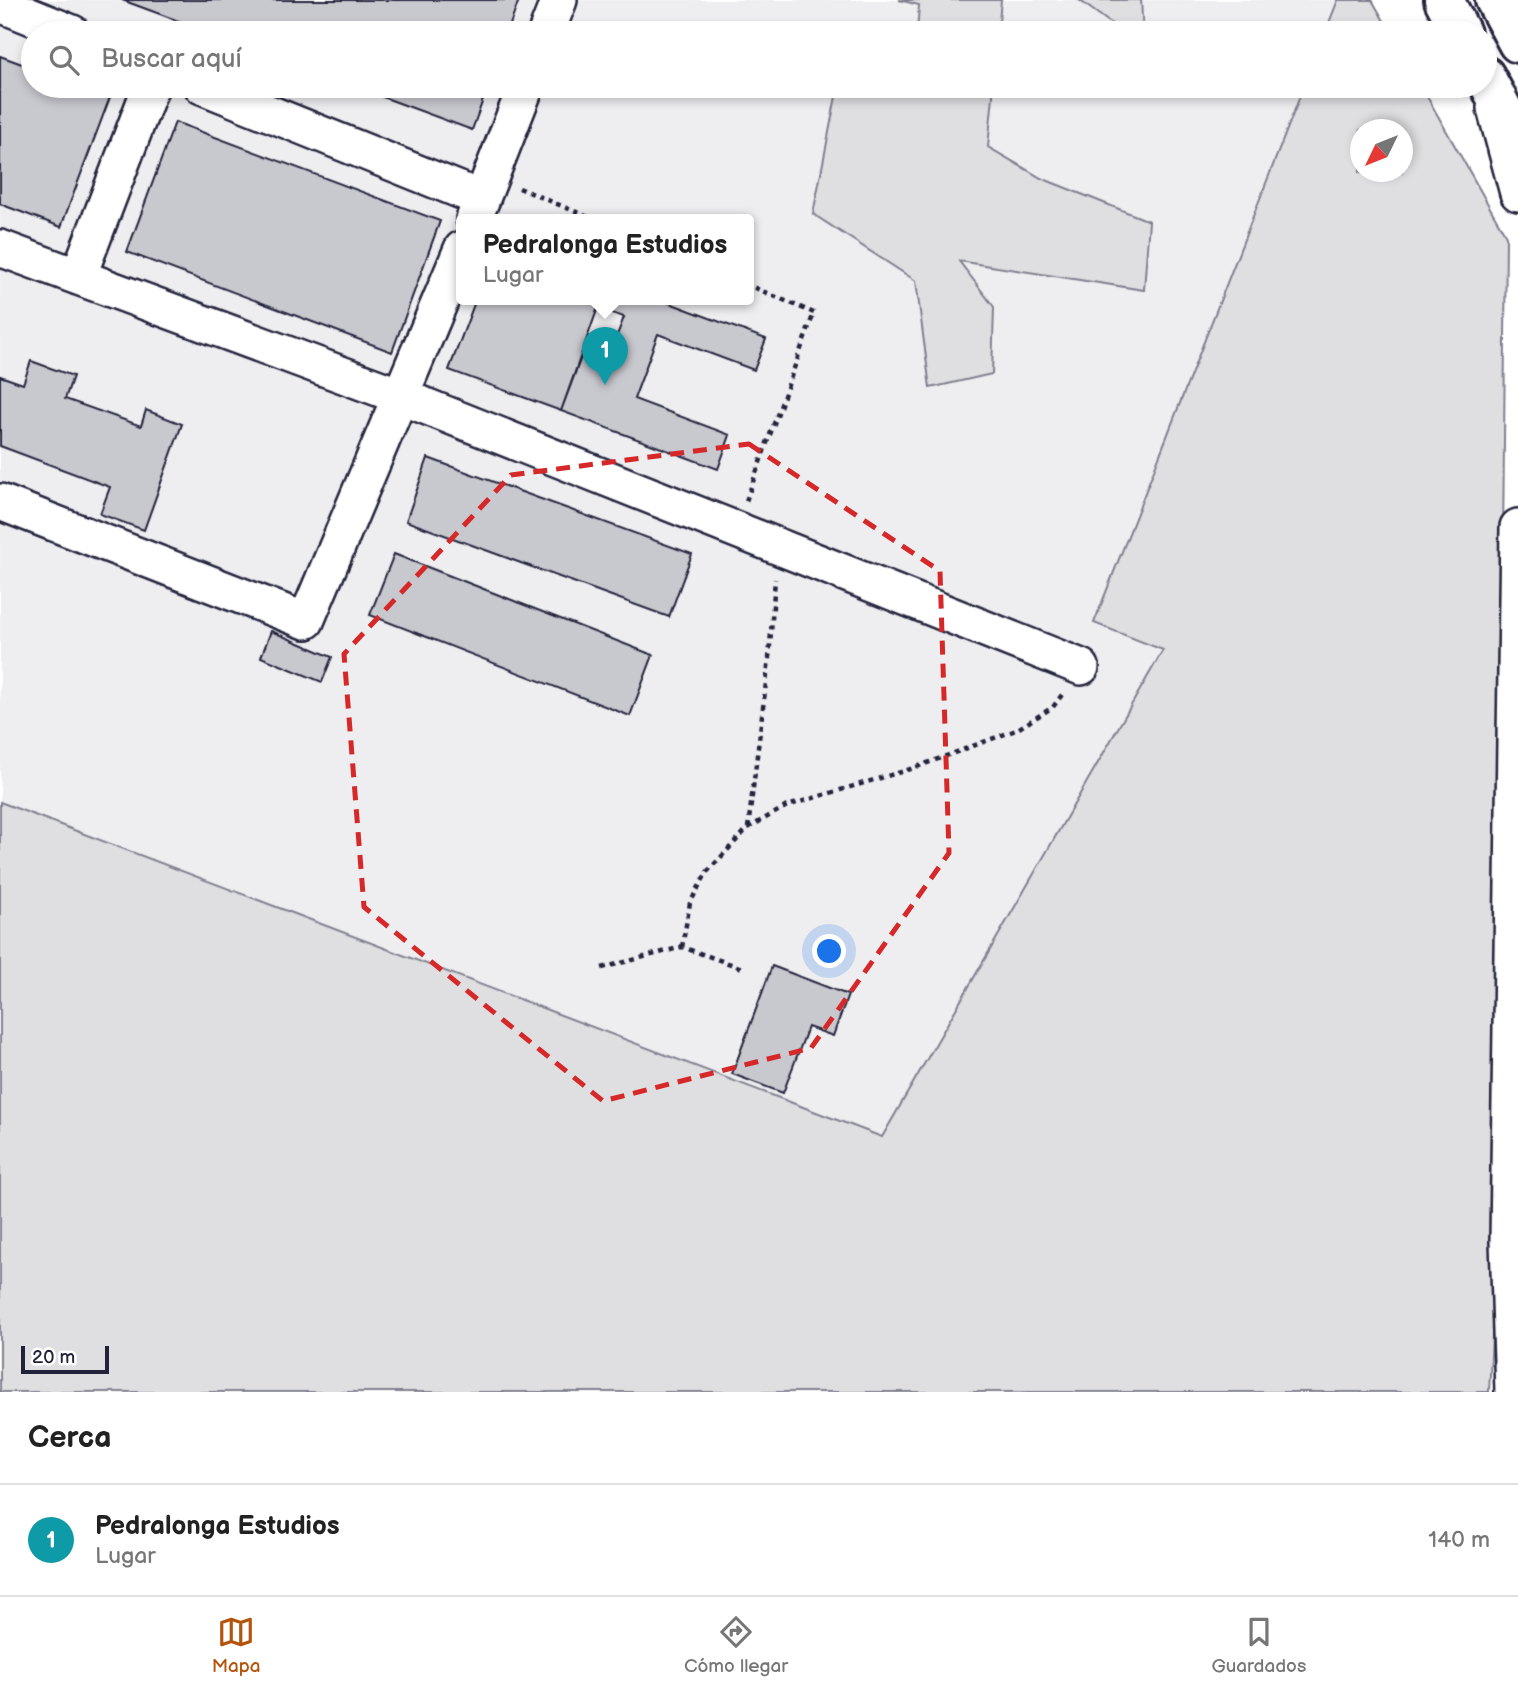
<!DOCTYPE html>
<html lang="es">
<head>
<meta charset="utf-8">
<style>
  body { margin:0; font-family:"Balsamiq Sans",sans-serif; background:#f6f6f6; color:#222 }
  .compass { position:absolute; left:1350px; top:119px; width:63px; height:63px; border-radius:50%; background:#fff; box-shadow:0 4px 10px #0003; rotate:227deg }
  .scale { position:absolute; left:21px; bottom:18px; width:88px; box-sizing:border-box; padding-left:7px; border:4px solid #22223b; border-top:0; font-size:19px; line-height:24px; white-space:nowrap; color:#22223b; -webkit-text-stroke:5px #fff; paint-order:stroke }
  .you { position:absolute; left:830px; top:952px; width:24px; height:24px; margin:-18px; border:5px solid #fff; border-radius:50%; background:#1a73e8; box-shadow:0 0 0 10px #1a73e833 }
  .badge { display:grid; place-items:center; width:46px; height:46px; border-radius:50%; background:#b45309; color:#fff; font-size:23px; font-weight:700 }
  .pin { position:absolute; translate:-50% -58px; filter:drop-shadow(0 2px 4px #0008) }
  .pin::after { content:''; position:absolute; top:37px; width:24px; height:21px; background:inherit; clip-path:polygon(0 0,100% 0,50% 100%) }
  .popup { position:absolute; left:456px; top:214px; width:298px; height:91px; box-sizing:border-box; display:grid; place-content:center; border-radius:7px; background:#fff; filter:drop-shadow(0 2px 5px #0005); font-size:23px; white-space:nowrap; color:#767676 }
  .popup b { font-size:26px; color:#222 }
  .popup::after { content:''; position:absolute; left:50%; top:100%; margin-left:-14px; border:14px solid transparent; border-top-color:#fff }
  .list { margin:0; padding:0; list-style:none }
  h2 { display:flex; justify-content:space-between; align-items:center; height:91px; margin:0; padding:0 28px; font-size:30px }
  h2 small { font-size:23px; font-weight:400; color:#767676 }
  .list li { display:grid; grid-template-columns:46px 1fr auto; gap:21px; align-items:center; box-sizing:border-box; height:112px; padding:0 28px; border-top:2px solid #e0e0e0 }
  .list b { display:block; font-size:26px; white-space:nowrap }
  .list p { margin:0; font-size:23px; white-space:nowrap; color:#767676 }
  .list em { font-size:23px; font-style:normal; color:#767676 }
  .icon { flex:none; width:38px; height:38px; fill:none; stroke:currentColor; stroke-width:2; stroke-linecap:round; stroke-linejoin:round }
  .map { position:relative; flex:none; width:1518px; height:1392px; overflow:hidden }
  .search { position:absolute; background:#fff; box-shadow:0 4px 10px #0003; left:21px; right:21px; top:21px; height:77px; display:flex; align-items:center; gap:18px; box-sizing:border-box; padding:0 24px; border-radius:38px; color:#767676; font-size:26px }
  .sheet { height:203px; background:#fff }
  nav { display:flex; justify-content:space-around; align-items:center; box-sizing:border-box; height:98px; border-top:2px solid #e0e0e0; background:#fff; font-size:19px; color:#767676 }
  nav a { display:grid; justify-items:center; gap:4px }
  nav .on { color:#b45309 }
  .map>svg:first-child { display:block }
  .built { fill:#eeeef1; fill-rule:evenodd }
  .green { fill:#dfdfe2; stroke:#80808e; stroke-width:2; fill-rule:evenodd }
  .building { fill:#c8c8cf; stroke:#22223b; stroke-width:2 }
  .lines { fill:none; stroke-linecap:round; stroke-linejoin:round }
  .minor-casing { stroke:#22223b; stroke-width:40 }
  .highway-casing { stroke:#22223b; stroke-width:44 }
  .path { stroke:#22223b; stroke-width:4.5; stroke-dasharray:5 5; stroke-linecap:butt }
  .minor { stroke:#fff; stroke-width:35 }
  .highway { stroke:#fff; stroke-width:38 }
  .marked { fill:none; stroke:#d62828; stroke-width:5; stroke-dasharray:14 9; stroke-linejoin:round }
</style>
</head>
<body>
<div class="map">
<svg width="1518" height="1392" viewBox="0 0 1518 1392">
  <rect width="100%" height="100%" fill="#fff"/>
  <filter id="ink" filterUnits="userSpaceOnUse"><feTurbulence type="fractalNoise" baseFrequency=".0143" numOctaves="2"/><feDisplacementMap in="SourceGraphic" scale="14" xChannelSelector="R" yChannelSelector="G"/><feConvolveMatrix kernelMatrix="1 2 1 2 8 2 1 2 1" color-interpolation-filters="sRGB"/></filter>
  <g filter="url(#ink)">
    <!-- built -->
    <path class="built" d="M0,0H1338L1325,33H33V86H1304L1094,622L1164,649L882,1137L0,802ZM462,219H748V299H462Z"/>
    <!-- green -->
    <path class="green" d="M899,0H1001L998,33H917L919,5Z
      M1079,0H1141L1143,33H1124Z
      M1338,0H1372L1391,33H1325Z
      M838,86H994L988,147L1041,178L1149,221L1144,290L959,261L994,307L992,374L930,388L916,281L813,214Z
      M1304,86H1421L1506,236L1496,1264L1489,1392H0V802L882,1137L1163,650L1094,623ZM1360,130H1402V172H1360Z"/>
    <!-- building -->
    <path class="building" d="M122,0H519L507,33H211Z
      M0,56L33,68V86H79L110,97L61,227L0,204Z
      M353,86H488L472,130Z
      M175,122L440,221L392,352L127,252Z
      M476,299H601L561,411L449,370Z
      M601,299H659L766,339L754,370L658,334L634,399L730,435L718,469L561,411L583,352L607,361L624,317L597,308Z
      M31,361L73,376L65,399L141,426L146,410L182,424L144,530L100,514L110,487L0,446V376L23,384Z
      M428,458L692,554L669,617L406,521Z
      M394,554L653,655L630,716L370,615Z
      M271,631L332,657L322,682L261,657Z
      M772,966L848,995L833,1036L808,1027L783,1093L732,1074Z"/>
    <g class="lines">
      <!-- minor casing -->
      <g class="minor-casing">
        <path id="minor" d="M0,4L72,33
          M546,33L559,0
          M202,86L482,199
          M1495,108L1518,193
          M474,219L526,86
          M0,248L400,396L1081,667
          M78,277L151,86
          M0,502L306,621L462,249
          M1513,1392L1508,1240L1518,527"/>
      </g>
      <!-- highway casing -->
      <g class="highway-casing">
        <path id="highway" d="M1444,0L1461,33
          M1495,0L1518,43
          M1485,76L1518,139"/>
      </g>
      <!-- path -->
      <path class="path" d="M519,188L593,219
        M746,501L814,313L748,285
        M748,828L769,659L775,579
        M682,947L690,903L707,872L748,828L787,806L914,768L1016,730L1053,707L1064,692
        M602,968L682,947L745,969"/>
      <!-- minor -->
      <use href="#minor" class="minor"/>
      <!-- highway -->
      <use href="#highway" class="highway"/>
    </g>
  </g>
  <!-- marked area -->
  <path class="marked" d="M749,444L940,571L949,853L811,1048L603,1101L364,907L344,654L511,475Z"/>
</svg>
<svg class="compass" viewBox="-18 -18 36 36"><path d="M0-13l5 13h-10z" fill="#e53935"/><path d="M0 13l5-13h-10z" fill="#767676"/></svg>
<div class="scale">20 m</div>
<div class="you"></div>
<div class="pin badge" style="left:605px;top:385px;background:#0f9aa8">1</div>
<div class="popup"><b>Pedralonga Estudios</b>Lugar</div>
<div class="search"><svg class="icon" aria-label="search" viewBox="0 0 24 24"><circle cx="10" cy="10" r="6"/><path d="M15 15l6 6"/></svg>Buscar aquí</div>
</div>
<section class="sheet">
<h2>Cerca<small></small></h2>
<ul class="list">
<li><span class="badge" style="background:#0f9aa8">1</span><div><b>Pedralonga Estudios</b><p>Lugar</p></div><em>140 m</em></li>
</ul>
</section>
<nav>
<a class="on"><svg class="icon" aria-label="map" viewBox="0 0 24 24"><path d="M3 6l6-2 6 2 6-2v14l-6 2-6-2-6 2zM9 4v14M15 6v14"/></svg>Mapa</a>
<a><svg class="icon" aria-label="directions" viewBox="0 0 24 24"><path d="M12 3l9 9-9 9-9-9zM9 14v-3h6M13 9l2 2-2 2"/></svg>Cómo llegar</a>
<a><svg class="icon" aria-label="saved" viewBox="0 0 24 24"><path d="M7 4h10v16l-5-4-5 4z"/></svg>Guardados</a>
</nav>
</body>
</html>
